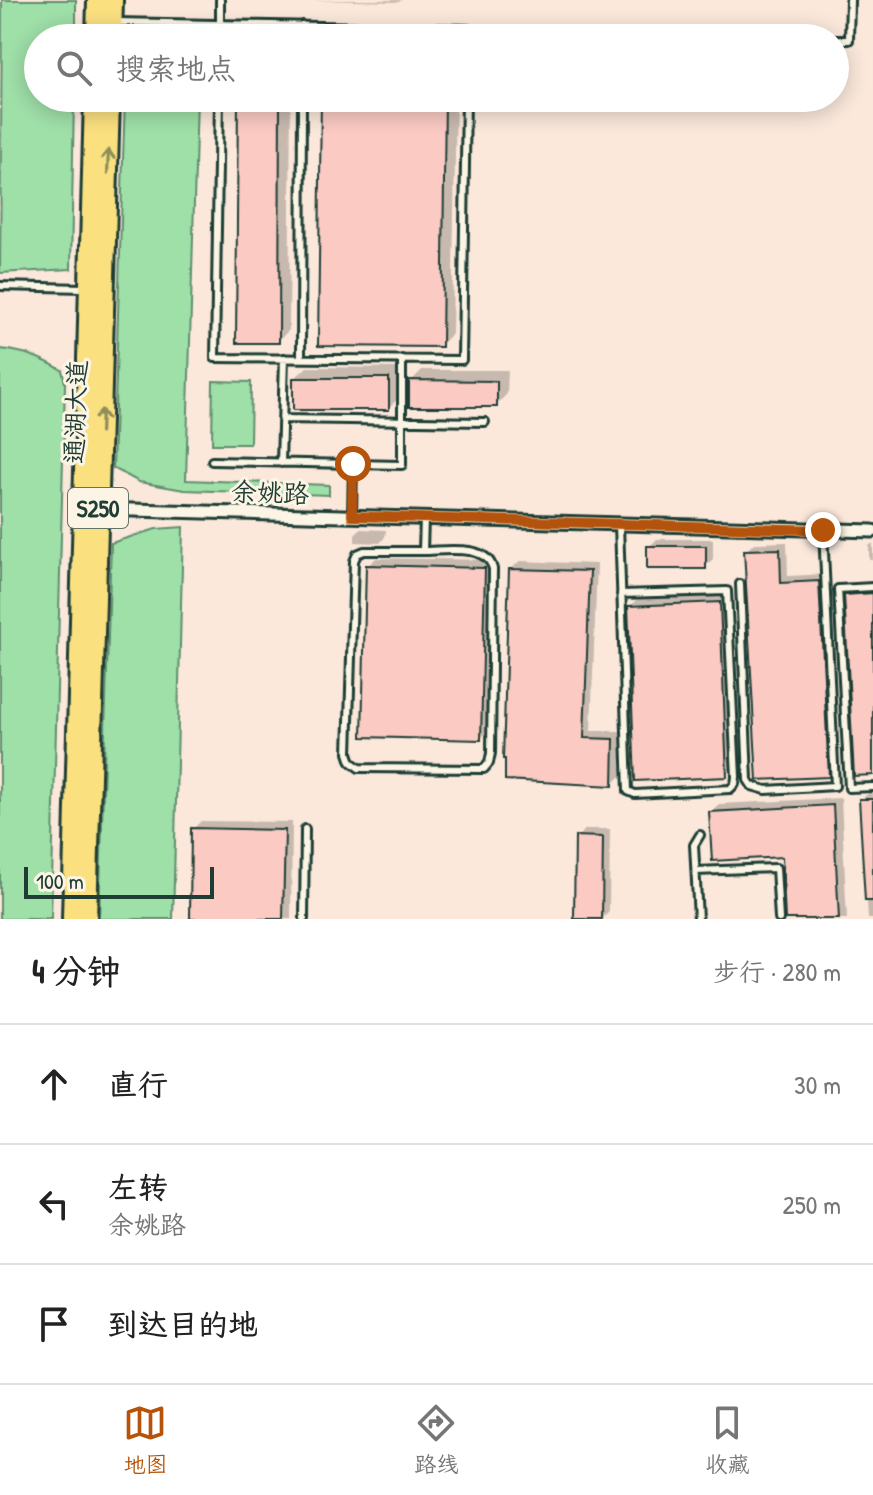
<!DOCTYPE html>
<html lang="zh">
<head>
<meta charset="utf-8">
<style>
  body { margin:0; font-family:"Patrick Hand","LXGW WenKai TC",sans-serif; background:#f2f2f2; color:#222 }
  .scale { position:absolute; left:24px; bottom:20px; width:190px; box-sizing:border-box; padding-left:8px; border:4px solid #1f3d34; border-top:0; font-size:22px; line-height:28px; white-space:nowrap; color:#1f3d34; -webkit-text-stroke:6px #fcf5e5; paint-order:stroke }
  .stop { position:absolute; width:24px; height:24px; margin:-18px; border:6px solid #b45309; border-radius:50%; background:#fff }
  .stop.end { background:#b45309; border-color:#fff; box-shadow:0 2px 8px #0008 }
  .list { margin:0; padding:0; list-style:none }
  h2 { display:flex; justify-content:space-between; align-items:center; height:104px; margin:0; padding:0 32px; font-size:34px }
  h2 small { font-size:26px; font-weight:400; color:#767676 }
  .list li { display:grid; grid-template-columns:52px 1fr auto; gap:24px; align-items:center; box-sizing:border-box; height:120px; padding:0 32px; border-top:2px solid #e0e0e0 }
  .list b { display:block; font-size:30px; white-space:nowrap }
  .list p { margin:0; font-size:26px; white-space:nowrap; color:#767676 }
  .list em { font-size:26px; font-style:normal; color:#767676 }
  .icon { flex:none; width:44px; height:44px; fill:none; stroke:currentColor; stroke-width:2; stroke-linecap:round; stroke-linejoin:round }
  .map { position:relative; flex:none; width:873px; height:919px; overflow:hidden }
  .search { position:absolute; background:#fff; box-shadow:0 4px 20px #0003; left:24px; right:24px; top:24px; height:88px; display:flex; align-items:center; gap:20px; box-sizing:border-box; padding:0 28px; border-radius:44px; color:#767676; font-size:30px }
  .sheet { height:464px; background:#fff }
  nav { display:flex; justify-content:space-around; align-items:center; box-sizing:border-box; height:112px; border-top:2px solid #e0e0e0; background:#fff; font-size:22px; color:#767676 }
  nav a { display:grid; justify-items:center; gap:4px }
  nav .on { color:#b45309 }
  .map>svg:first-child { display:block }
  .green { fill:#9fdfa8; stroke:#5f8e6e; stroke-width:2 }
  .shadow { fill:#0003 }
  .building { fill:#facac3; stroke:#1f3d34; stroke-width:2 }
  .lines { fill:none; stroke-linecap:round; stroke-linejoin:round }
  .lane-casing { stroke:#1f3d34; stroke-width:12 }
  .street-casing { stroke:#1f3d34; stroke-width:17 }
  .primary-casing { stroke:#1f3d34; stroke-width:24 }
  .lane { stroke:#fcf5e5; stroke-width:6 }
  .street { stroke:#fcf5e5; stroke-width:11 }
  .primary { stroke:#fbe080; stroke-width:18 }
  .oneway { stroke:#8d8e5a }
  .route { stroke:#b45309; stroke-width:10 }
  .labels { text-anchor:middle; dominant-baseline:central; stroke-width:6; stroke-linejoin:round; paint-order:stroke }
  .shield { fill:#fcf5e5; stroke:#617469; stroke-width:2 }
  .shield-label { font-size:24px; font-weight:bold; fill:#1f3d34 }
  .street-label { font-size:26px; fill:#1f3d34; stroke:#fcf5e5 }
</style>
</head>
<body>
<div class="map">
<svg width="873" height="919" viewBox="0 0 873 919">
  <rect width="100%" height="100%" fill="#fbe8db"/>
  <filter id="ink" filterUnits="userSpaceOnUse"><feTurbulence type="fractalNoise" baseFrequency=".0125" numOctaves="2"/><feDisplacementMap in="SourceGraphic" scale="16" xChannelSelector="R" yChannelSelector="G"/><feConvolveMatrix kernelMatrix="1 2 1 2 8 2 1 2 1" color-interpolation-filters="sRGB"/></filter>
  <g filter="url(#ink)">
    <!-- green -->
    <path class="green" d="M2,0H76V38H38V98H74L71,269L0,273Z
      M125,98H197L186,480L329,485V495L184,490L139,482L113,468Z
      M0,349C24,351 41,358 62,370L65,383L51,919H0Z
      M213,381L251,382L250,444H212Z
      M183,527L173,919H99L111,543L156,529Z"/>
    <!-- shadow -->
    <path class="shadow" d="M308,0H402L399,2Z
      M251,35H291V38H248Z
      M240,98H291L289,330L278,341Z
      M323,98H456L452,334L441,345Z
      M307,367L400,368V397L388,408L295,378Z
      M422,370H508L507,394L496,405L411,381Z
      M360,529L386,530L385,537L380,543L355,542V534Z
      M657,539H713V559L705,567L649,547Z
      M787,542L788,576L827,574L836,767L828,775L746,551L754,543Z
      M873,543V560H869V546Z
      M376,558L492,560L489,729L481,738L368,566Z
      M520,561L597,564L591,731H621V776L613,784L507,778L511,569Z
      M873,586V773L846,595L855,587Z
      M730,592L737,764L726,775L630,607L642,595Z
      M870,792H873V919H868L861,800Z
      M841,798L847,919H787L783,855L711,813L719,804Z
      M201,821L292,822L291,919H192L193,829Z
      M586,829H610L609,912L602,919H576L577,837Z"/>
    <!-- building -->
    <path class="building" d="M238,98H280L279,343H236Z
      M321,98H445L442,347L318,346Z
      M293,378H389V410H293Z
      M409,380L497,381V407H409Z
      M647,546H706V569H647Z
      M780,549L781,583L819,581L829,777L757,780L744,550Z
      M366,565L485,568L481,740L362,737Z
      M509,569L590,571L584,738L614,739L613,786L505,780V759H503Z
      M873,593V775L854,776L844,595Z
      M720,602L727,777L635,781L628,606Z
      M859,799H873V901H865Z
      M833,805L839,919H785L782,857L712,861L709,812Z
      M191,828L285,830L283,919H190Z
      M575,836L603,837L602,919H574Z"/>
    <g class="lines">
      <!-- lane casing -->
      <g class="lane-casing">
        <path id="lane" d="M116,22L468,29L467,38
          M220,38V0
          M302,38V25
          M835,40H849L850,0
          M219,98L215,358L462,360L466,98
          M0,286L84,288
          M301,358L302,98
          M282,419L485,422
          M212,461L402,465V359
          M281,463L284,358
          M352,516L353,464
          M619,524L628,791L635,794L730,789L735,784L736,777L727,591L621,594
          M423,551C444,551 487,543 493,569L491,753L489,763L484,769L359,768L351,762L348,753L354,561L357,554L364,551H423L424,518
          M740,584L748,780L752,786L766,790L835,786L823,530
          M873,587L838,589L849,788L873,787
          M696,871L776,868L779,919
          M304,919L305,829
          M698,919L694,845L700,835"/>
      </g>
      <!-- street casing -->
      <g class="street-casing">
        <path id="street" d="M98,509L873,531"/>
      </g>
      <!-- primary casing -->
      <g class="primary-casing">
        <path id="primary" d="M96,38L97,0
          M112,38L113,0
          M72,919L94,98
          M87,919L110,98"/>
      </g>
      <!-- lane -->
      <use href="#lane" class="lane"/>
      <!-- street -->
      <use href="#street" class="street"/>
      <!-- primary -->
      <use href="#primary" class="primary"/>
    </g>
    <!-- one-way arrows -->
    <defs><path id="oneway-shaft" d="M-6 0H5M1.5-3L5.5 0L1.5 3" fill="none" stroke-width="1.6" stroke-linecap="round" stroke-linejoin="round" transform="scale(2)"/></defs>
    <g class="oneway">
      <use href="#oneway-shaft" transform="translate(108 161) rotate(-88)"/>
      <use href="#oneway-shaft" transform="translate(101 421) rotate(-88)"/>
    </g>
  </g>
  <g class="lines" filter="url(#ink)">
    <!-- route -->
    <path class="route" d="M353,464L352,516L823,530"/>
  </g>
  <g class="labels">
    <!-- shield labels -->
    <rect class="shield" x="68" y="488" width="60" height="40" rx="6"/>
    <g class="shield-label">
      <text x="98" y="508">S250</text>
    </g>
    <!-- street labels -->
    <g class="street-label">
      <text transform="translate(75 412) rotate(-88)">通湖大道</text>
      <text transform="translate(270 492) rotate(2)">余姚路</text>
    </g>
  </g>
</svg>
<div class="scale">100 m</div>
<div class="stop" style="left:353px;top:464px"></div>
<div class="stop end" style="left:823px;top:530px"></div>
<div class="search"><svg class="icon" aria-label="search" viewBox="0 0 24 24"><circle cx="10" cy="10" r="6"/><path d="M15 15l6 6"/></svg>搜索地点</div>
</div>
<section class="sheet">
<h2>4 分钟<small>步行 · 280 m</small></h2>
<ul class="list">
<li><svg class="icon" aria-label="ahead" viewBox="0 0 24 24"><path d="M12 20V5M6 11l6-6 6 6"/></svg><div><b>直行</b></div><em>30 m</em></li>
<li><svg class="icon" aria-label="left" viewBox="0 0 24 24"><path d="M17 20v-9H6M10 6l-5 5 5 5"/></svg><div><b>左转</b><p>余姚路</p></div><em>250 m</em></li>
<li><svg class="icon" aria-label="arrive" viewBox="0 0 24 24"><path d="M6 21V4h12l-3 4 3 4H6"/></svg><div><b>到达目的地</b></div></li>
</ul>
</section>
<nav>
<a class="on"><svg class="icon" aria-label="map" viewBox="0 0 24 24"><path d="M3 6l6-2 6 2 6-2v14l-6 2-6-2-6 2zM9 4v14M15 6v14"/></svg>地图</a>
<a><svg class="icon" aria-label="directions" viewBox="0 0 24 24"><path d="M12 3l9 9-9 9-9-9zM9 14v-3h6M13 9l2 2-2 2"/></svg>路线</a>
<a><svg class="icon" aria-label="saved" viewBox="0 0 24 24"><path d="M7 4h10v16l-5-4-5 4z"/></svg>收藏</a>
</nav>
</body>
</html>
